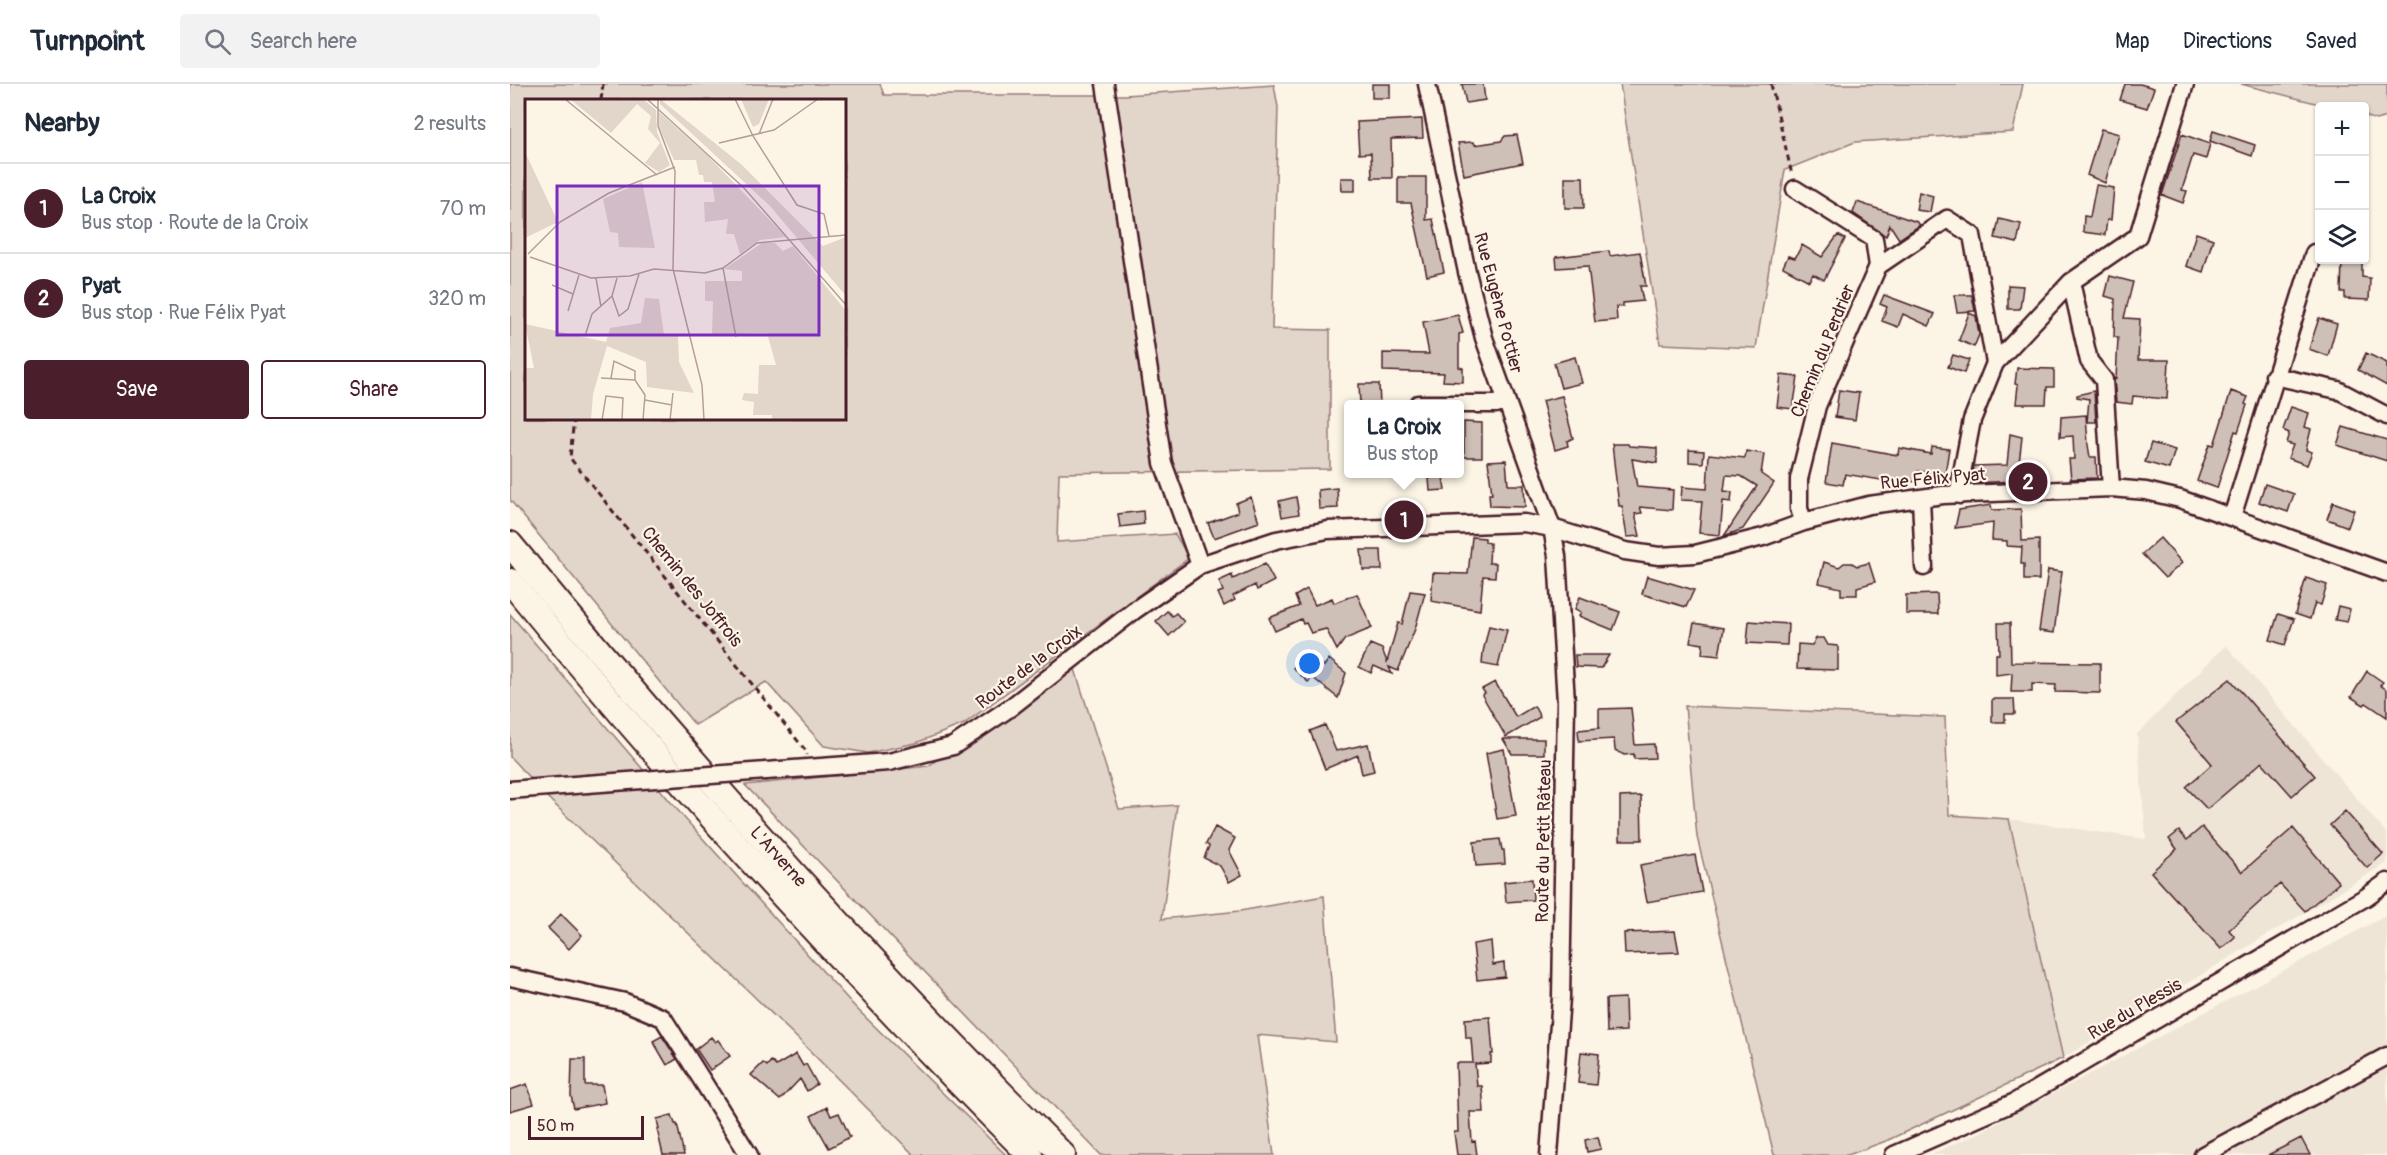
<!DOCTYPE html>
<html lang="en">
<head>
<meta charset="utf-8">
<style>
  body { margin:0; font-family:Pangolin,sans-serif; background:#f2f2f3; color:#1f2937 }
  .controls { position:absolute; right:18px; top:18px; display:grid; overflow:hidden; border-radius:6px; box-shadow:0 2px 4px #0004 }
  .controls button { width:54px; height:54px; display:grid; place-items:center; padding:0; border:0; border-bottom:2px solid #e0e1e3; background:#fff; color:#1f2937; font:30px sans-serif }
  .scale { position:absolute; left:18px; bottom:15px; width:116px; box-sizing:border-box; padding-left:6px; border:3px solid #4a1f2b; border-top:0; font-size:16px; line-height:21px; white-space:nowrap; color:#4a1f2b; -webkit-text-stroke:4px #fcf5e5; paint-order:stroke }
  .you { position:absolute; left:800px; top:580px; width:21px; height:21px; margin:-15px; border:4px solid #fff; border-radius:50%; background:#1a73e8; box-shadow:0 0 0 9px #1a73e833 }
  .badge { display:grid; place-items:center; width:39px; height:39px; border-radius:50%; background:#4a1f2b; color:#fff; font-size:20px; font-weight:700 }
  .pin { position:absolute; translate:-50% -50%; border:3px solid #fff; box-shadow:0 2px 6px #0006 }
  .popup { position:absolute; left:834px; top:316px; width:120px; height:78px; box-sizing:border-box; display:grid; place-content:center; border-radius:6px; background:#fff; filter:drop-shadow(0 2px 4px #0005); font-size:20px; white-space:nowrap; color:#747a83 }
  .popup b { font-size:22px; color:#1f2937 }
  .popup::after { content:''; position:absolute; left:50%; top:100%; margin-left:-12px; border:12px solid transparent; border-top-color:#fff }
  .list { margin:0; padding:0; list-style:none }
  h2 { display:flex; justify-content:space-between; align-items:center; height:78px; margin:0; padding:0 24px; font-size:26px }
  h2 small { font-size:20px; font-weight:400; color:#747a83 }
  .list li { display:grid; grid-template-columns:39px 1fr auto; gap:18px; align-items:center; box-sizing:border-box; height:90px; padding:0 24px; border-top:2px solid #e0e1e3 }
  .list b { display:block; font-size:22px; white-space:nowrap }
  .list p { margin:0; font-size:20px; white-space:nowrap; color:#747a83 }
  .list em { font-size:20px; font-style:normal; color:#747a83 }
  .actions { display:flex; gap:12px; padding:18px 24px }
  .actions a { flex:1; padding:14px 0; border:2px solid #4a1f2b; border-radius:6px; text-align:center; font-size:21px; color:#4a1f2b }
  .actions .main { background:#4a1f2b; color:#fff }
  .icon { flex:none; width:33px; height:33px; fill:none; stroke:currentColor; stroke-width:2; stroke-linecap:round; stroke-linejoin:round }
  .map { position:relative; flex:none; width:1877px; height:1071px; overflow:hidden }
  header { display:flex; align-items:center; gap:36px; box-sizing:border-box; height:84px; padding:0 30px; background:#fff; border-bottom:2px solid #e0e1e3 }
  header strong { font-size:28px }
  nav { display:flex; gap:33px; margin-inline-start:auto; font-size:21px }
  .search { width:420px; height:54px; background:#f2f2f3; display:flex; align-items:center; gap:15px; box-sizing:border-box; padding:0 21px; border-radius:6px; color:#747a83; font-size:22px }
  main { display:flex }
  aside { flex:1; background:#fff }
  .map>svg:first-child { display:block }
  .built { fill:#eee5d7 }
  .green { fill:#e2d5ca; stroke:#967a7a; stroke-width:1.5; fill-rule:evenodd }
  .building { fill:#cfc0b7; stroke:#4a1f2b; stroke-width:1.5 }
  .lines { fill:none; stroke-linecap:round; stroke-linejoin:round }
  .minor-casing { stroke:#4a1f2b; stroke-width:21 }
  .highway-casing { stroke:#4a1f2b; stroke-width:28 }
  .path { stroke:#4a1f2b; stroke-width:3; stroke-dasharray:6 4.5; stroke-linecap:butt }
  .minor { stroke:#fcf5e5; stroke-width:16 }
  .highway { stroke:#fcf5e5; stroke-width:24 }
  .minor-bridge-casing { stroke:#4a1f2b; stroke-width:21; stroke-linecap:butt }
  .minor-bridge { stroke:#fcf5e5; stroke-width:16 }
  .labels { text-anchor:middle; dominant-baseline:central; stroke-width:4.5; stroke-linejoin:round; paint-order:stroke }
  .street-label { font-size:18px; fill:#4a1f2b; stroke:#fcf5e5 }
  .inset-road { fill:none; stroke:#b59f9b; stroke-width:1.5 }
  .view { fill:#7b2cbf; fill-opacity:0.15; stroke:#7b2cbf; stroke-width:3 }
  .inset-edge { fill:none; stroke:#4a1f2b; stroke-width:3 }
</style>
</head>
<body>
<header>
<strong>Turnpoint</strong>
<div class="search"><svg class="icon" aria-label="search" viewBox="0 0 24 24"><circle cx="10" cy="10" r="6"/><path d="M15 15l6 6"/></svg>Search here</div>
<nav><a>Map</a><a>Directions</a><a>Saved</a></nav>
</header>
<main>
<aside>
<h2>Nearby<small>2 results</small></h2>
<ul class="list">
<li><span class="badge">1</span><div><b>La Croix</b><p>Bus stop · Route de la Croix</p></div><em>70 m</em></li>
<li><span class="badge">2</span><div><b>Pyat</b><p>Bus stop · Rue Félix Pyat</p></div><em>320 m</em></li>
</ul>
<div class="actions"><a class="main">Save</a><a>Share</a></div>
</aside>
<div class="map">
<svg width="1877" height="1071" viewBox="0 0 1877 1071">
  <rect width="100%" height="100%" fill="#fcf5e5"/>
  <filter id="ink" filterUnits="userSpaceOnUse"><feTurbulence type="fractalNoise" baseFrequency=".0167" numOctaves="2"/><feDisplacementMap in="SourceGraphic" scale="12" xChannelSelector="R" yChannelSelector="G"/><feConvolveMatrix kernelMatrix="1 2 1 2 8 2 1 2 1" color-interpolation-filters="sRGB"/></filter>
  <g filter="url(#ink)">
    <!-- built -->
    <path class="built" d="M1716,561L1877,750V779L1553,974L1499,735L1636,755L1627,650Z
      M1877,831V1071H1419L1469,1049Z"/>
    <!-- green -->
    <path class="green" d="M0,0H370L374,11H615L764,1L768,23L762,245L820,246V385L549,389L547,458L665,450L679,474L454,640L406,659L358,669L314,662L256,598L185,641L0,416ZM16,16H334V334H16Z
      M1110,0H1513L1503,48L1345,58L1275,86L1246,264L1150,260Z
      M1731,0H1877V33L1866,36L1855,32L1854,22H1817Z
      M0,530L177,737L346,924L496,1071H404L283,950L39,715L0,673Z
      M564,582L609,725L667,721L652,835L730,827L814,812L826,958L747,951L764,1071H591L235,701L418,682Z
      M1175,622L1435,633L1439,731L1499,735L1553,974L1376,1057L1338,1071H1264L1187,753Z"/>
    <!-- building -->
    <path class="building" d="M862,0H880V14H862Z
      M952,0H973L975,16L956,19Z
      M1615,0H1630L1644,4L1637,24L1610,16Z
      M912,35L913,54L881,55L882,94H862L861,69L849,70L847,38Z
      M1591,45L1609,50L1595,99L1577,91Z
      M1703,47L1745,61L1742,72L1700,57Z
      M1672,50L1700,60L1696,75L1683,71L1672,106L1677,107L1673,119L1652,111Z
      M1007,51L1013,79L954,91L948,59L964,58L965,61L991,57L995,52Z
      M888,93H916V136L923,135L934,188L917,192L901,119H888Z
      M1055,93H1073L1074,124H1055Z
      M831,94H845V107H832Z
      M1586,101L1604,104L1601,136H1597L1595,151L1573,148L1574,132L1580,133Z
      M1409,108L1423,112L1420,128L1406,126Z
      M1347,118L1407,138L1410,141L1389,155L1380,141L1376,152L1343,129Z
      M1489,135L1511,140L1507,159L1485,154Z
      M1686,149L1703,155L1693,188L1676,182Z
      M1328,151L1335,155L1314,196L1303,190L1299,197L1273,183L1278,172L1285,174L1292,161L1312,173Z
      M1099,167L1100,172L1130,168L1136,202H1130L1133,217L1113,219V222L1106,223L1107,236L1085,238L1078,182L1047,184L1046,173Z
      M1832,176H1852V193L1860,194L1859,216L1835,215V208H1831Z
      M1600,192L1623,198L1614,234L1630,235L1628,276H1659L1657,315L1623,312L1622,320L1606,318L1604,294L1606,295L1608,254L1604,253L1605,215L1595,212Z
      M1498,201L1513,202L1510,225H1498Z
      M1374,211L1425,230L1419,242L1393,230L1388,243L1372,237L1377,223L1370,220Z
      M1444,211H1462L1465,227L1447,228Z
      M1459,229L1466,232L1469,251L1464,263L1449,256Z
      M948,231L953,249L949,250V283L953,284V298L933,297L934,289L873,287V269L919,270L913,238Z
      M1809,234L1827,240L1818,272L1799,265Z
      M1856,269L1877,279V302L1848,286Z
      M1443,271L1459,276L1454,289L1438,283Z
      M1065,273L1072,299L1051,304L1044,279Z
      M1507,284L1544,285V303H1537L1536,320H1506L1508,301L1505,300Z
      M1271,291L1288,293L1283,325L1267,323Z
      M849,300H869L870,321H850Z
      M1329,306L1349,309L1345,336L1325,333Z
      M1584,307L1586,338H1577L1579,315L1567,313V311Z
      M1721,307L1738,313L1735,320L1737,321L1728,348L1725,347L1707,404L1687,397L1700,360L1704,361Z
      M1052,312L1063,354L1057,357L1058,362L1045,366L1032,317Z
      M1781,323L1799,329L1795,343L1801,345L1796,366L1802,368L1797,381L1778,374L1783,361L1776,359L1779,349L1773,346Z
      M1576,331L1578,361L1580,373H1586L1587,394L1561,395L1559,375H1564L1563,352L1550,353L1551,333Z
      M954,338L972,339V373H954Z
      M1833,343L1877,356V377L1827,361Z
      M1500,350L1512,353L1507,397L1461,399L1464,382L1497,381Z
      M1322,359L1388,371L1389,364L1421,370L1422,363L1439,365L1435,390L1408,387L1406,398L1372,393L1371,396L1335,390L1333,401L1316,398Z
      M1641,359L1665,366L1659,385L1635,378Z
      M1102,360H1118L1119,362L1147,364V379L1122,375L1127,403L1163,406L1162,426L1130,423L1132,429L1125,430L1130,452L1117,453L1112,422H1109Z
      M1179,366L1194,367L1193,379L1179,378Z
      M1236,367L1254,370L1251,390L1264,399L1233,445L1214,452L1247,402L1231,392L1216,391L1214,407L1222,408L1221,418L1213,417L1210,451L1189,449L1192,417L1171,416L1172,403L1197,405L1199,370L1235,374Z
      M996,376L998,401H1014L1015,423L980,422L979,410H982L978,377Z
      M933,393L935,406L920,407L919,394Z
      M1755,400L1784,410L1778,428L1749,418Z
      M827,404L828,424L809,425L808,406Z
      M741,413L749,438L704,454L698,439L728,428L726,419Z
      M786,413L789,430L772,433L769,417Z
      M1823,418L1844,426L1838,443L1817,435Z
      M1481,421L1482,426L1511,425L1512,457L1529,456V496H1514V480H1511L1512,463L1497,462V457L1482,456L1483,439L1445,444L1449,426Z
      M633,427L634,440L610,443L608,430Z
      M962,453L975,454V458L980,459L979,479H986L985,493L973,492L970,526L921,517L923,489L958,490Z
      M1650,454L1672,479L1655,494L1632,470Z
      M851,466H871L872,486H853Z
      M1314,478L1329,483L1334,479H1342L1347,482L1359,479L1365,498L1347,503V511H1331V504L1309,499Z
      M755,480L764,497L747,506L745,501L723,512L725,516L714,522L708,509L713,507L709,497L722,491L723,495Z
      M1538,486L1552,488L1544,549L1529,547Z
      M1137,492L1184,506L1176,523L1132,510Z
      M1796,494L1817,501L1811,521L1805,519L1800,535L1785,530Z
      M797,505L805,521L822,514L824,519L847,510L862,544L835,555L827,566L816,545L801,549L796,539L793,540L791,535L765,547L759,534L789,522L785,512Z
      M900,507L915,509L905,545L888,587L879,583L882,590L864,582L861,589L849,583L860,560L872,565L877,578L888,539L892,540Z
      M1427,510L1428,530H1396V511Z
      M1070,513L1110,528L1103,546L1069,532L1071,528L1065,525Z
      M1828,522L1840,525L1837,538L1825,536Z
      M657,527L662,532L666,529L674,538L659,552L646,537Z
      M1768,530L1784,535L1775,561L1760,556Z
      M1239,537L1278,540L1277,561L1237,559Z
      M1184,539L1214,544L1209,572L1192,570L1193,560L1180,558Z
      M1488,539H1500L1501,578L1590,579V609L1545,608L1546,601L1522,600V608H1501L1502,589L1486,591V570H1489Z
      M979,542L997,546L988,583L972,580L973,568Z
      M1306,554H1314L1318,561L1328,562V586L1287,585L1288,560L1302,561Z
      M798,567L814,582L819,575L836,589L828,614L803,594L798,598L783,584Z
      M1065,571H1099L1091,584L1066,583Z
      M1857,587L1873,598L1870,601L1877,606V633L1856,619L1854,621L1841,613Z
      M1720,595L1805,692L1782,712L1752,678L1697,725L1676,703L1702,680L1666,638Z
      M985,598L1006,633L1024,622L1030,633L996,653L972,611L975,609L972,605Z
      M1482,615H1504L1505,630H1495V638H1482Z
      M1121,624L1125,661L1144,660L1145,674L1124,675V670L1114,671L1105,666L1104,655L1069,657L1068,646L1089,644V625Z
      M815,641L826,667L858,660L864,687L852,690L848,671L815,685L800,647Z
      M993,655H1034V670H1002Z
      M994,665L1006,732L987,735L976,669Z
      M1131,712L1132,756H1110V713Z
      M1835,727L1873,770L1857,784L1820,741Z
      M705,743L725,754L719,766L732,791L719,798L710,782L694,774L699,762L696,760Z
      M1692,743L1732,788L1783,744L1829,799L1795,827L1770,800L1719,846L1725,853L1711,865L1641,788L1667,765L1659,755L1669,747L1677,756Z
      M990,755L992,766H994L995,780L966,782L964,758Z
      M1185,771L1192,808L1137,818L1130,781Z
      M1022,795L1023,816L996,818L994,798Z
      M51,830L72,851L59,865L38,844Z
      M1165,847L1169,868L1115,870L1114,849Z
      M981,857L983,881L994,879L995,893L967,896L963,860Z
      M1115,914L1116,947L1097,948L1096,915Z
      M980,933L983,970H981V979L965,980L967,1002H972L974,1028H960L962,1058L965,1057L967,1071H947L944,1048H948L946,979H963L961,954H956L955,935Z
      M152,952L167,975L157,981L143,957Z
      M201,953L205,958L208,956L220,972L200,986L186,965Z
      M1071,968L1089,970L1086,1001L1068,999Z
      M286,970L293,982L296,980L307,1000L297,1007L290,995L270,1016L241,991L253,979L257,982L261,977L266,982Z
      M62,975H75V1001H92L95,1019L64,1025L61,1012Z
      M17,1000L24,1020L0,1027V1006Z
      M317,1023L321,1032L329,1029L340,1053L319,1064L301,1032Z
      M162,1031L165,1040H167L174,1071H153L147,1045H149L147,1035Z
      M1088,1053L1091,1065L1077,1068L1075,1056Z
      M1791,1054L1800,1071H1758Z"/>
    <g class="lines">
      <!-- minor casing -->
      <g class="minor-casing">
        <path id="minor" d="M595,0L653,379L690,481
          M917,0L957,188L974,254L1042,444L1047,472L1056,618L1051,914L1039,1071
          M1285,105L1364,155L1368,182
          M1561,198L1579,277L1594,296L1601,404
          M1764,292L1828,306L1877,332
          M908,320H986L996,317
          M1450,411V399L1462,336L1485,279L1561,198L1628,152L1675,0
          M1411,414L1414,483
          M1722,433L1804,169
          M1294,438L1289,425V395L1307,322L1368,182L1437,135L1462,151L1485,279
          M256,687L379,678L443,662L501,623L625,526L690,481L766,456L818,446L1014,439L1042,444L1115,467L1149,472L1185,470L1253,453L1294,438L1359,421L1433,411L1601,404L1636,407L1670,415L1877,489
          M0,706L77,700
          M0,893L115,918L153,934L239,1071
          M1384,1071L1505,1018L1856,813L1877,798
          M1693,1071L1877,972"/>
      </g>
      <!-- highway casing -->
      <g class="highway-casing">
        <g id="highway">
          <path id="s1" d="M0,460C174,672 358,878 553,1071"/>
          <path d="M0,497C163,697 338,888 520,1071"/>
        </g>
      </g>
      <!-- path -->
      <path class="path" d="M1261,0L1282,91
        M91,16L93,0
        M64,334L60,374L296,667L297,671"/>
      <!-- minor -->
      <use href="#minor" class="minor"/>
      <!-- highway -->
      <use href="#highway" class="highway"/>
      <!-- minor-bridge casing -->
      <g class="minor-bridge-casing">
        <path id="minor-bridge" d="M77,700L256,687"/>
      </g>
      <!-- minor-bridge -->
      <use href="#minor-bridge" class="minor-bridge"/>
    </g>
  </g>
  <g class="labels">
    <!-- street labels -->
    <g class="street-label">
      <text transform="translate(988 219) rotate(75)">Rue Eugène Pottier</text>
      <text transform="translate(1313 267) rotate(-68)">Chemin du Perdrier</text>
      <text transform="translate(1423 395) rotate(-5)">Rue Félix Pyat</text>
      <text transform="translate(182 503) rotate(51)">Chemin des Joffrois</text>
      <text transform="translate(519 583) rotate(-37)">Route de la Croix</text>
      <text transform="translate(1034 757) rotate(-89)">Route du Petit Râteau</text>
      <text stroke="none"><textPath href="#s1" startOffset="412">L'Arverne</textPath></text>
      <text transform="translate(1625 925) rotate(-30)">Rue du Plessis</text>
    </g>
  </g>
  <!-- overview -->
  <g transform="translate(15 15)">
    <rect width="321" height="321" fill="#fcf5e5"/>
    <path d="M45,0H118L131,11L132,33L145,66L134,73L120,64L135,44L123,30L126,17L112,5L86,34ZM135,0L217,66L298,147L321,138V197L245,107L135,5ZM216,0H244L234,25L228,28ZM134,13L183,57L261,138L235,141L215,155L209,135H201L203,120L180,123L179,103H190L187,83H179L178,76H174L171,61H149L134,28ZM0,53L33,123L0,139ZM117,83L130,149L94,148L93,134L85,133L78,100ZM237,144H250L258,152L268,147L321,212V321H247V316H228L229,303L217,301L219,294L233,295L234,266H251L242,234L187,236L188,202H180V182H217V172L199,170ZM120,199L134,200L139,236H153L154,263L169,294L122,288L121,263L82,247L68,295L66,321H0V269H9L0,225L81,243L85,229L116,224Z" fill="#e2d5ca"/>
    <path class="inset-road" d="M40,0L132,76M122,0L219,89L321,206M133,0V27L150,72L148,170L177,286L179,321M210,0L228,37L272,106L299,115L304,137M234,35L248,0M194,44L249,31L293,0M3,155L35,123L84,94L150,68M5,158L66,179L105,177L129,170L180,174L198,169L232,144L321,136M198,169L211,238M71,179L76,208M27,186L48,195M87,197L94,217L103,210L114,175M43,212L54,176M60,237L67,215L87,197L92,179M76,279L110,281M86,279L89,262L110,272V281L120,296L118,321M120,301L147,306M77,321L81,297L98,299L97,321M145,321L148,294"/>
    <path class="view" d="M32,87H294V236H32Z"/>
    <rect width="321" height="321" class="inset-edge"/>
  </g>
</svg>
<div class="controls">
<button>+</button>
<button>−</button>
<button><svg class="icon" aria-label="layers" viewBox="0 0 24 24"><path d="M12 4l9 5-9 5-9-5zM3 14l9 5 9-5"/></svg></button>
</div>
<div class="scale">50 m</div>
<div class="you"></div>
<div class="pin badge" style="left:894px;top:436px">1</div>
<div class="popup"><b>La Croix</b>Bus stop</div>
<div class="pin badge" style="left:1518px;top:398px">2</div>
</div>
</main>
</body>
</html>
